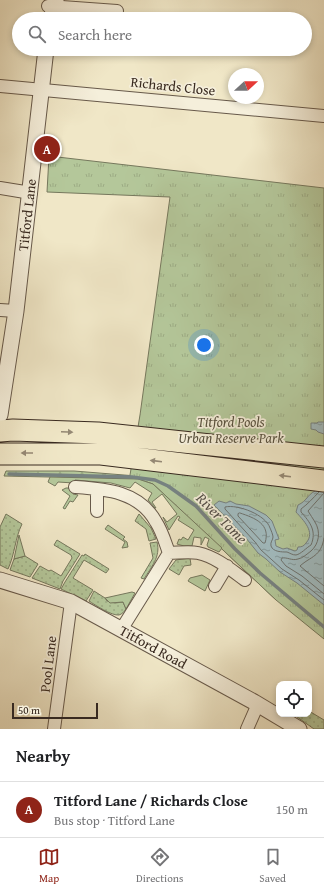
<!DOCTYPE html>
<html lang="en">
<head>
<meta charset="utf-8">
<style>
  body { margin:0; font-family:"Gentium Book Plus",serif; background:#f6f6f6; color:#202124 }
  .controls { position:absolute; right:12px; bottom:12px; display:grid; overflow:hidden; border-radius:8px; box-shadow:0 2px 6px #0003 }
  .controls button { width:36px; height:36px; display:grid; place-items:center; padding:0; border:0; border-bottom:1px solid #e0e0e0; background:#fff; color:#202124; font:20px sans-serif }
  .compass { position:absolute; left:228px; top:68px; width:36px; height:36px; border-radius:50%; background:#fff; box-shadow:0 2px 6px #0003; rotate:69deg }
  .scale { position:absolute; left:12px; bottom:10px; width:86px; box-sizing:border-box; padding-left:4px; border:2px solid #392a20; border-top:0; font-size:11px; line-height:14px; white-space:nowrap; color:#392a20; -webkit-text-stroke:3px #f5efdb; paint-order:stroke }
  .you { position:absolute; left:204px; top:345px; width:14px; height:14px; margin:-10px; border:3px solid #fff; border-radius:50%; background:#1a73e8; box-shadow:0 0 0 6px #1a73e833 }
  .badge { display:grid; place-items:center; width:26px; height:26px; border-radius:50%; background:#8f2418; color:#fff; font-size:13px; font-weight:700 }
  .pin { position:absolute; translate:-50% -50%; border:2px solid #fff; box-shadow:0 1px 4px #0006 }
  .list { margin:0; padding:0; list-style:none }
  h2 { display:flex; justify-content:space-between; align-items:center; height:52px; margin:0; padding:0 16px; font-size:17px }
  h2 small { font-size:13px; font-weight:400; color:#757577 }
  .list li { display:grid; grid-template-columns:26px 1fr auto; gap:12px; align-items:center; box-sizing:border-box; height:56px; padding:0 16px; border-top:1px solid #e0e0e0 }
  .list b { display:block; font-size:15px; white-space:nowrap }
  .list p { margin:0; font-size:13px; white-space:nowrap; color:#757577 }
  .list em { font-size:13px; font-style:normal; color:#757577 }
  .icon { flex:none; width:22px; height:22px; fill:none; stroke:currentColor; stroke-width:2; stroke-linecap:round; stroke-linejoin:round }
  .map { position:relative; flex:none; width:324px; height:729px; overflow:hidden }
  .search { position:absolute; background:#fff; box-shadow:0 2px 6px #0003; left:12px; right:12px; top:12px; height:44px; display:flex; align-items:center; gap:10px; box-sizing:border-box; padding:0 14px; border-radius:22px; color:#757577; font-size:15px }
  .sheet { height:108px; background:#fff }
  nav { display:flex; justify-content:space-around; align-items:center; box-sizing:border-box; height:56px; border-top:1px solid #e0e0e0; background:#fff; font-size:11px; color:#757577 }
  nav a { display:grid; justify-items:center; gap:2px }
  nav .on { color:#8f2418 }
  .map>svg:first-child { display:block }
  .grass { fill:url(#grass-dots); stroke:#76785d }
  .forest { fill:url(#forest-firs); stroke:#76785d }
  .park { fill:url(#park-tufts); stroke:#76785d }
  .garden { fill:#b4c79a; stroke:#76785d }
  .water { fill:url(#water-ripples); stroke:#778281 }
  .lines { fill:none; stroke-linecap:round; stroke-linejoin:round }
  .shore { stroke:#6d7370; stroke-width:1 }
  .stream { stroke:#778281; stroke-width:3.5 }
  .minor-casing { stroke:#67594a; stroke-width:14 }
  .tertiary-casing { stroke:#67594a; stroke-width:17 }
  .motorway-casing { stroke:#392a20; stroke-width:23 }
  .minor { stroke:#f5efdb; stroke-width:12 }
  .tertiary { stroke:#f5efdb; stroke-width:15 }
  .motorway { stroke:#f0e7c7; stroke-width:21 }
  .oneway { fill:#948874 }
  .labels { text-anchor:middle; dominant-baseline:central; stroke-width:3.5; stroke-linejoin:round; paint-order:stroke }
  .street-label { font-size:14px; fill:#392a20; stroke:#f5efdb }
  .park-label { font-size:14px; font-style:italic; fill:#58513e; stroke:#f5efdb }
  .water-label { font-size:15px; font-style:italic; fill:#534e48; stroke:#f5efdb }
</style>
</head>
<body>
<div class="map">
<svg width="324" height="729" viewBox="0 0 324 729">
  <defs>
    <pattern id="grass-dots" width="8" height="8" patternUnits="userSpaceOnUse"><rect width="8" height="8" fill="#b4c79a"/><path d="M2 2h.1M6 6h.1" fill="none" stroke="#9cab84" stroke-width="1.8" stroke-linecap="round"/></pattern>
    <pattern id="forest-firs" width="22" height="20" patternUnits="userSpaceOnUse"><rect width="22" height="20" fill="#b4c79a"/><path d="M5 1l3.5 6h-7zM16 11l3.5 6h-7z" fill="#9cab84"/></pattern>
    <pattern id="park-tufts" width="24" height="20" patternUnits="userSpaceOnUse"><rect width="24" height="20" fill="#b4c79a"/><path d="M3 7l-1-3M5 7V3M7 7l1-3M15 17l-1-3M17 17v-4M19 17l1-3" fill="none" stroke="#9cab84"/></pattern>
    <pattern id="water-ripples" width="26" height="14" patternUnits="userSpaceOnUse"><rect width="26" height="14" fill="#a1bcc1"/><path d="M2 4q2-2 4 0t4 0M15 11q2-2 4 0t4 0" fill="none" stroke="#84999c"/></pattern>
  </defs>
  <rect width="100%" height="100%" fill="#f0e7c7"/>
  <filter id="stains"><feTurbulence type="fractalNoise" baseFrequency=".005" numOctaves="4"/><feColorMatrix values="0 0 0 0 .2 0 0 0 0 .09 0 0 0 0 .02 0 0 0 .5 -.17"/></filter>
  <radialGradient id="worn" r=".72"><stop offset=".6" stop-color="#630" stop-opacity="0"/><stop offset="1" stop-color="#630" stop-opacity=".3"/></radialGradient>
  <!-- grass -->
  <path class="grass" d="M6,514L22,524C15,538 15,554 8,569L0,565V527Z
    M139,514L151,528L156,539L149,541L146,529L135,521Z
    M57,540L80,554L63,581L60,589L32,578L40,566L49,571L51,570L61,576L72,558L71,555L54,545Z
    M157,542C161,557 151,567 144,579L141,578L153,558L150,543Z
    M85,554L109,569L106,573L84,560L73,578L93,590L86,601L61,589L65,582L82,555L84,556Z
    M25,556L38,564L30,577L10,570L14,559Z
    M190,558L191,565L184,566L179,575L169,569L176,560Z
    M94,591L105,598L107,601L115,603L123,602L126,609C124,612 122,614 119,615C112,616 95,605 89,601Z
    M309,711L324,720V729H314L293,714H309Z"/>
  <!-- forest -->
  <path class="forest" d="M6,471H74L174,479L276,600L153,484L138,479L4,476Z"/>
  <!-- park -->
  <path class="park" d="M49,156L324,188V639L276,600L153,484L138,479H131L130,475L140,415L170,197L47,192Z"/>
  <!-- garden -->
  <path class="garden" d="M50,477L138,479L153,484L222,548L219,552L208,547L207,545L209,539L205,537L201,545V538L194,537L192,546H184L177,544L179,539L181,540L183,537L188,540L194,530L178,520L180,517L178,516L169,530L163,517L167,522L177,514L162,494L152,502L156,508H155L148,500L152,493L135,482L130,488L111,483L75,480L74,483L58,482L55,486L48,482Z
    M66,488H73V494L78,495L73,502L70,501L65,509L63,508L70,496L62,490Z
    M108,525L125,537L123,539L127,542L128,547L122,548L125,542L105,529Z
    M19,535L25,556L14,559Z
    M202,575L210,580L205,591L188,581L190,578Z
    M132,592L135,593L126,609L123,602L110,603L105,598Z"/>
  <!-- water -->
  <path class="water" d="M318,422H324V434L318,432L316,430L311,429V423H317Z
    M324,470V605L297,583L280,572L266,559L258,553L246,538L214,505L219,501L226,503L230,501L236,504L249,506L266,515L272,521L279,539L275,540L276,546L283,549L287,548L295,551L297,550L298,547C302,547 304,546 306,543C316,532 303,520 296,512L298,505C307,501 307,495 315,491C316,483 322,478 324,470Z"/>
  <g class="lines">
    <!-- shore -->
    <path class="shore" d="M319,492C313,498 308,504 301,509V512C310,522 317,531 311,545C306,548 301,554 296,555C292,555 290,553 287,552C282,552 273,552 271,546C270,542 273,540 273,537C273,535 271,530 270,528C266,515 238,504 225,507V509L255,542L261,550L282,569L299,580L324,600
      M324,493L308,511C310,515 313,518 315,522C321,532 319,544 311,551C307,554 303,558 298,559C292,561 287,557 282,558L281,560L286,566L302,576L324,594
      M240,513C255,518 271,524 265,543H263L238,516V514Z
      M324,538C321,557 311,556 300,566L324,586"/>
    <!-- stream -->
    <path class="stream" d="M9,474L132,477L155,480L168,486L196,506L235,549L260,573L324,627"/>
    <!-- minor casing -->
    <g class="minor-casing">
      <path id="minor" d="M48,6L117,11
        M0,86L324,116
        M0,188L31,193
        M0,310L16,311
        M75,487C105,489 139,491 156,522C162,531 165,542 169,553
        M97,511V489
        M169,553C178,553 189,551 198,553C216,557 230,569 245,580
        M215,586L227,566
        M121,630L169,553
        M54,729L71,602
        M247,729L258,704"/>
    </g>
    <!-- tertiary casing -->
    <g class="tertiary-casing">
      <g id="tertiary">
        <path d="M51,19L56,0"/>
        <path id="s1" d="M0,415L16,311L46,49"/>
        <path id="s2" d="M0,580L71,602L254,702L299,729"/>
      </g>
    </g>
    <!-- motorway casing -->
    <g class="motorway-casing">
      <path id="motorway" d="M0,431L13,430L98,433L324,457
        M0,454H101L324,481"/>
    </g>
    <!-- minor -->
    <use href="#minor" class="minor"/>
    <!-- tertiary -->
    <use href="#tertiary" class="tertiary"/>
    <!-- motorway -->
    <use href="#motorway" class="motorway"/>
  </g>
  <!-- one-way arrows -->
  <defs><path id="oneway-solid" d="M-6-.8H1V-3.2L6.5 0L1 3.2V.8H-6Z"/></defs>
  <g class="oneway">
    <use href="#oneway-solid" transform="translate(67 432) rotate(2)"/>
    <use href="#oneway-solid" transform="translate(27 453) rotate(180)"/>
    <use href="#oneway-solid" transform="translate(156 461) rotate(-173)"/>
    <use href="#oneway-solid" transform="translate(285 476) rotate(-173)"/>
  </g>
  <g class="labels">
    <!-- street labels -->
    <g class="street-label">
      <text transform="translate(173 86) rotate(6)">Richards Close</text>
      <text stroke="none"><textPath href="#s1" startOffset="202">Titford Lane</textPath></text>
      <text stroke="none"><textPath href="#s2" startOffset="168">Titford Road</textPath></text>
      <text transform="translate(48 664) rotate(-83)">Pool Lane</text>
    </g>
    <!-- park labels -->
    <g class="park-label">
      <text x="231" y="422">Titford Pools<tspan x="231" dy="16">Urban Reserve Park</tspan></text>
    </g>
    <!-- water labels -->
    <g class="water-label">
      <text transform="translate(222 518) rotate(45)">River Tame</text>
    </g>
  </g>
  <rect width="100%" height="100%" filter="url(#stains)"/>
  <rect width="100%" height="100%" fill="url(#worn)"/>
</svg>
<div class="controls">
<button><svg class="icon" aria-label="locate" viewBox="0 0 24 24"><circle cx="12" cy="12" r="6"/><path d="M12 2v4M12 18v4M2 12h4M18 12h4"/></svg></button>
</div>
<svg class="compass" viewBox="-18 -18 36 36"><path d="M0-13l5 13h-10z" fill="#e53935"/><path d="M0 13l5-13h-10z" fill="#757577"/></svg>
<div class="scale">50 m</div>
<div class="you"></div>
<div class="pin badge" style="left:47px;top:149px">A</div>
<div class="search"><svg class="icon" aria-label="search" viewBox="0 0 24 24"><circle cx="10" cy="10" r="6"/><path d="M15 15l6 6"/></svg>Search here</div>
</div>
<section class="sheet">
<h2>Nearby<small></small></h2>
<ul class="list">
<li><span class="badge">A</span><div><b>Titford Lane / Richards Close</b><p>Bus stop · Titford Lane</p></div><em>150 m</em></li>
</ul>
</section>
<nav>
<a class="on"><svg class="icon" aria-label="map" viewBox="0 0 24 24"><path d="M3 6l6-2 6 2 6-2v14l-6 2-6-2-6 2zM9 4v14M15 6v14"/></svg>Map</a>
<a><svg class="icon" aria-label="directions" viewBox="0 0 24 24"><path d="M12 3l9 9-9 9-9-9zM9 14v-3h6M13 9l2 2-2 2"/></svg>Directions</a>
<a><svg class="icon" aria-label="saved" viewBox="0 0 24 24"><path d="M7 4h10v16l-5-4-5 4z"/></svg>Saved</a>
</nav>
</body>
</html>
